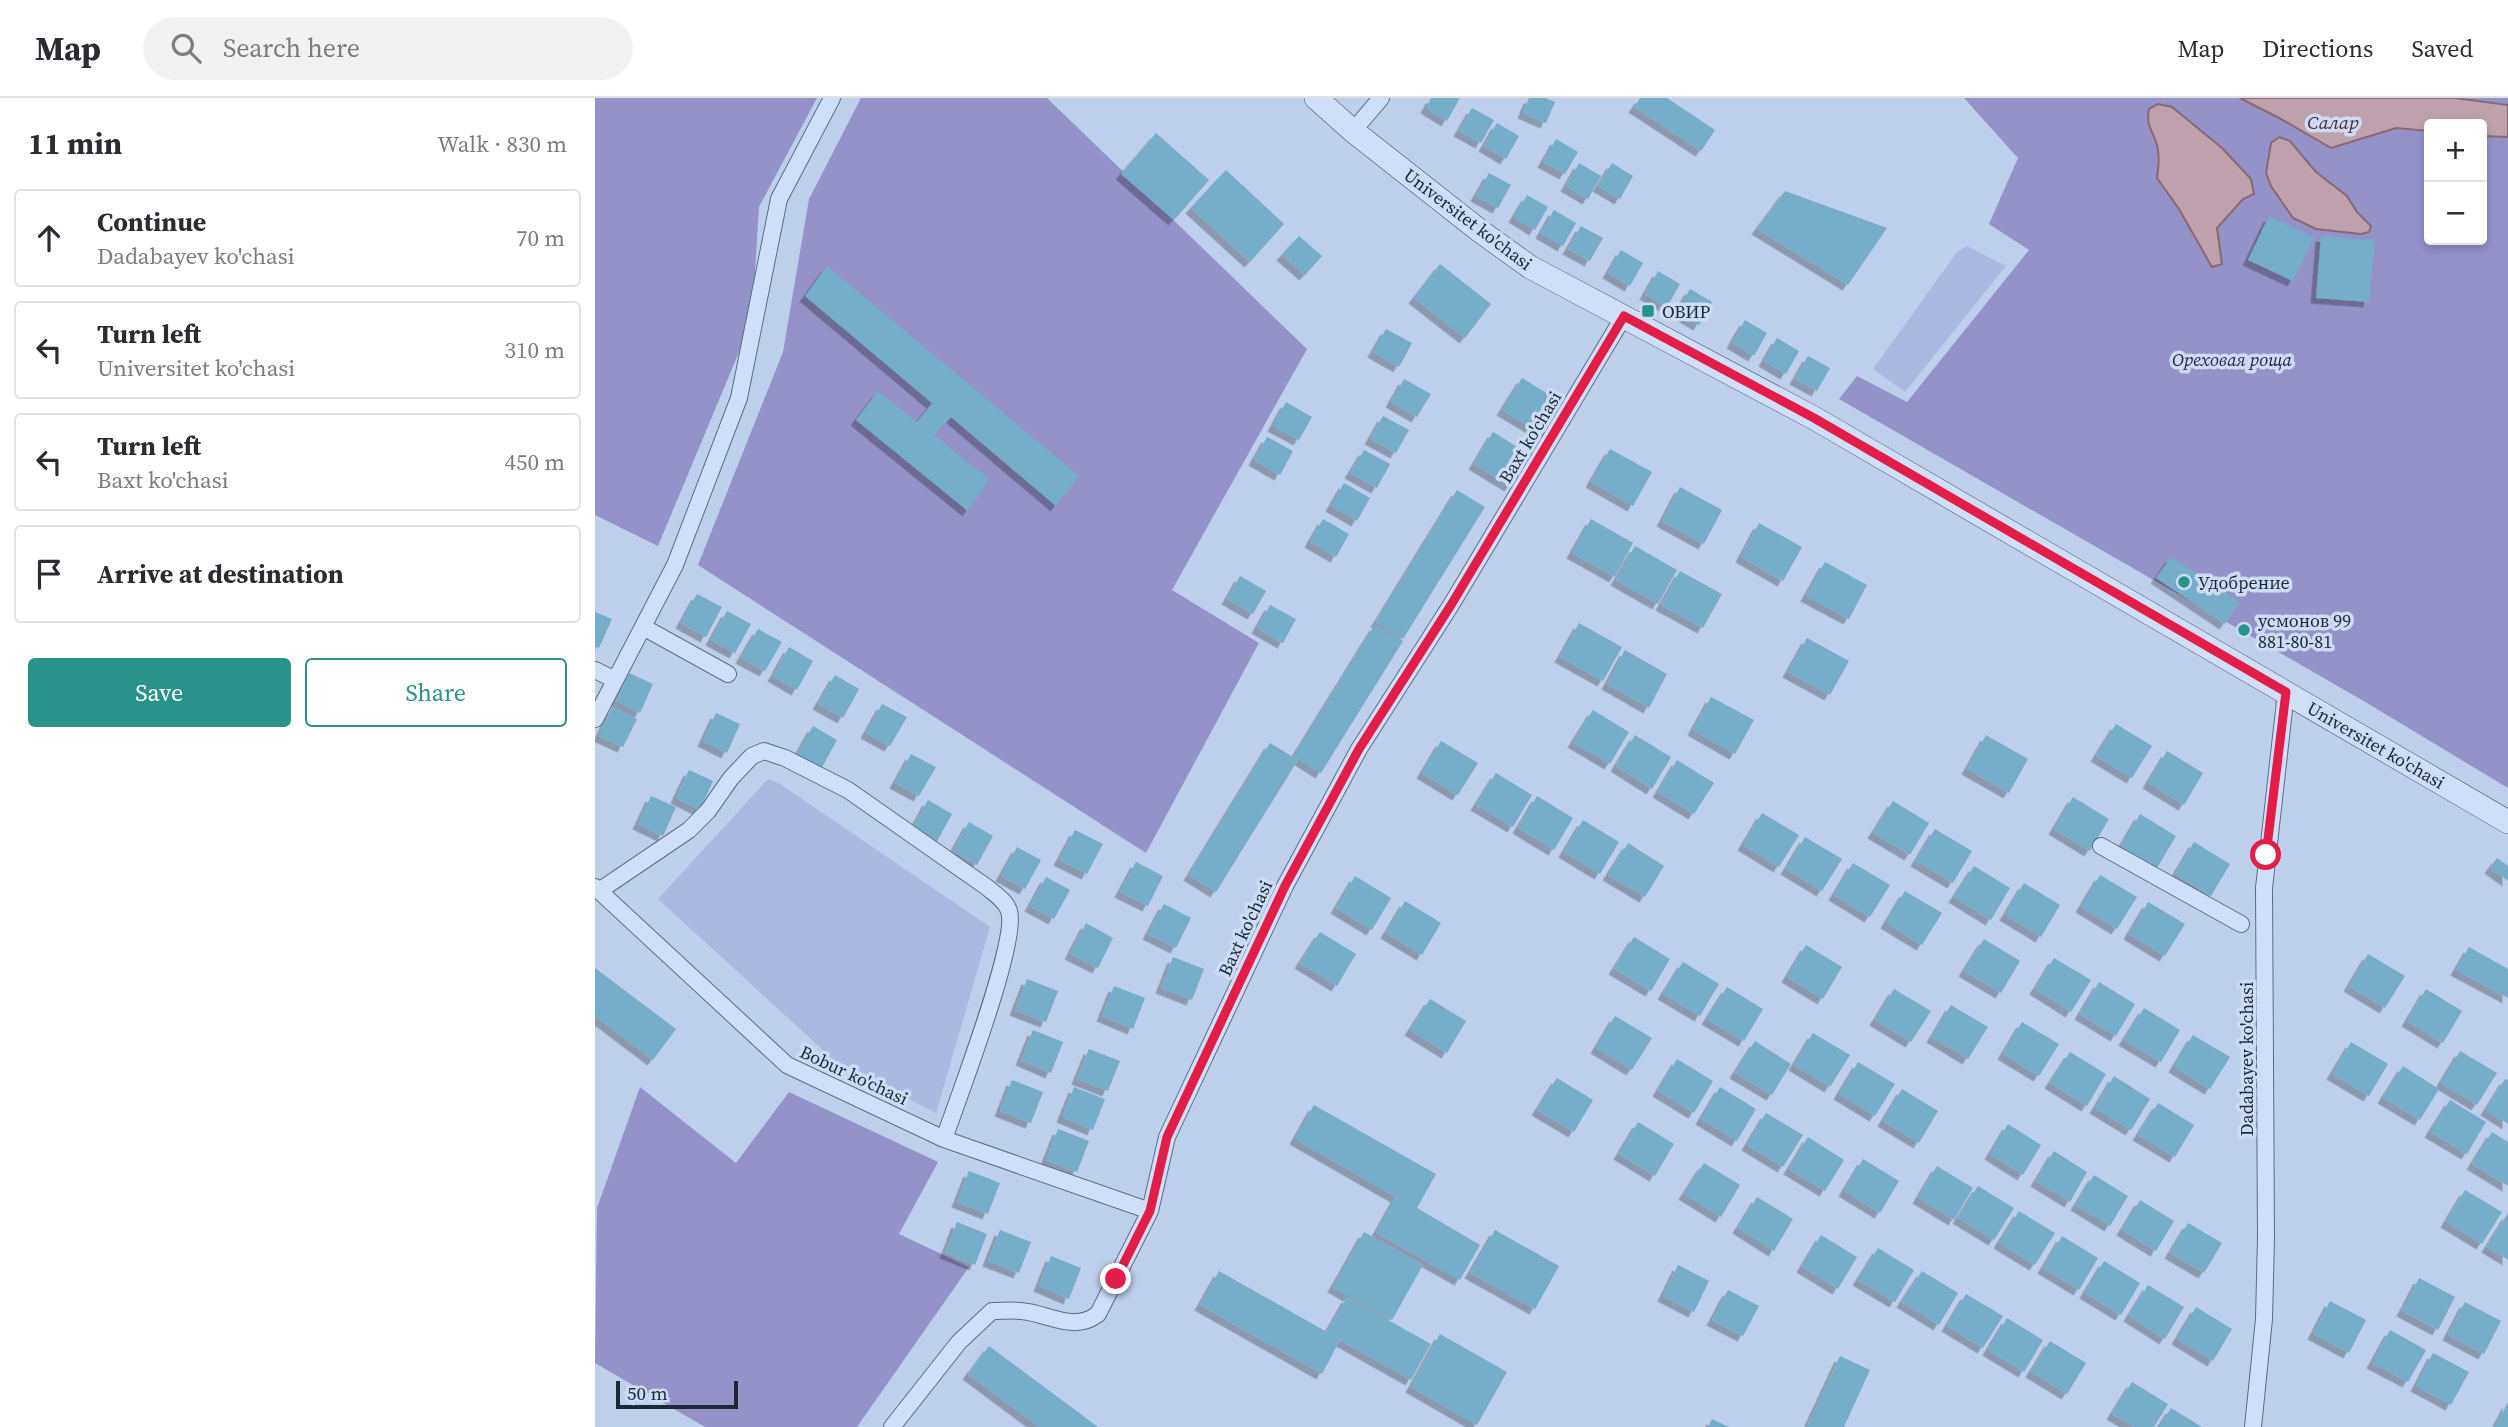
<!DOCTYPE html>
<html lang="en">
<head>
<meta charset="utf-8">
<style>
  body { margin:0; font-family:"Source Serif 4",serif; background:#f2f2f3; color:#2b2b33 }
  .controls { position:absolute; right:21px; top:21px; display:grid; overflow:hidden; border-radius:7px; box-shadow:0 4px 10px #0003 }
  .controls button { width:63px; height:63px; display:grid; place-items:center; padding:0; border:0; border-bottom:2px solid #e1e1e2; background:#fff; color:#2b2b33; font:35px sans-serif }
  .scale { position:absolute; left:21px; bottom:18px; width:122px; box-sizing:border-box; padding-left:7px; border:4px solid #1c2a34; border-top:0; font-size:19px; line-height:24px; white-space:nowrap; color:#1c2a34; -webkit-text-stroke:5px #cddbf4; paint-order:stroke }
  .stop { position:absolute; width:21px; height:21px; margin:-16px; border:5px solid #e11d48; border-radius:50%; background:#fff }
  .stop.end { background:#e11d48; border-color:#fff; box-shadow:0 2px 7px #0008 }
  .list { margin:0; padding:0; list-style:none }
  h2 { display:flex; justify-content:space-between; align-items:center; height:91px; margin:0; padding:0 28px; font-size:30px }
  h2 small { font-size:23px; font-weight:400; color:#7c7c81 }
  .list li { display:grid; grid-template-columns:46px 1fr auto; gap:21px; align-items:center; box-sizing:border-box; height:98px; margin:0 14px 14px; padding:0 14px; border:2px solid #e1e1e2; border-radius:7px }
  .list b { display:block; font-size:26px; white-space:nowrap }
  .list p { margin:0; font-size:23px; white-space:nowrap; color:#7c7c81 }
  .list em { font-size:23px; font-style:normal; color:#7c7c81 }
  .actions { display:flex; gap:14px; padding:21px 28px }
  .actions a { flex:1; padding:16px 0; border:2px solid #299289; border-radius:7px; text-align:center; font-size:24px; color:#299289 }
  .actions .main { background:#299289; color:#fff }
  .icon { flex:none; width:38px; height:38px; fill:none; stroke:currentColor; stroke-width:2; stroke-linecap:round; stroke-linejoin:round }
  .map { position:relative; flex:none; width:1913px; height:1329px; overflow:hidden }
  header { display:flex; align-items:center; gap:42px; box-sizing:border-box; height:98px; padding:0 35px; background:#fff; border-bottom:2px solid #e1e1e2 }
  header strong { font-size:33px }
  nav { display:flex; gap:38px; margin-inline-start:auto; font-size:24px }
  .search { width:490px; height:63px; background:#f2f2f3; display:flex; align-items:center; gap:18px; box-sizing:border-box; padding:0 24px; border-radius:38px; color:#7c7c81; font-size:26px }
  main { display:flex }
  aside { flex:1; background:#fff }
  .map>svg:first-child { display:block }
  .farmland { fill:#abb8e2 }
  .green { fill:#9592ca; fill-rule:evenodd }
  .water { fill:#bea1ac; stroke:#8b6974; stroke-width:2 }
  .building { fill:#74adca; filter:url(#shadow) }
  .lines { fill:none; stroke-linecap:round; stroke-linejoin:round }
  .minor-casing { stroke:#577084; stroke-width:18 }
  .secondary-casing { stroke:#3b5366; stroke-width:24 }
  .minor { stroke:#d0dff8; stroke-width:16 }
  .secondary { stroke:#d0dff8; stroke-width:23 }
  .route { stroke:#e11d48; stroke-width:9 }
  .poi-dot { fill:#299289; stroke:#cddbf4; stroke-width:2.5 }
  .labels { text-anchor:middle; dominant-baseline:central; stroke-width:7; stroke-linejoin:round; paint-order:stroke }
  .street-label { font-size:18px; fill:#1c2a34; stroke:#cddbf4 }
  .poi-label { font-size:18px; fill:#1c2a34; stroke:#cddbf4; text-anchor:start }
  .park-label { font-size:18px; font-style:italic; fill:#2a2250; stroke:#cddbf4 }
  .water-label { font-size:19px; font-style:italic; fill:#532b31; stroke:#cddbf4 }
</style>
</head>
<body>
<header>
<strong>Map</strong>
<div class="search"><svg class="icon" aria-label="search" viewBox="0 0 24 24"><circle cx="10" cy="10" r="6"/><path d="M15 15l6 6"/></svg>Search here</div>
<nav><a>Map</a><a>Directions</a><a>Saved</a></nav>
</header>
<main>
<aside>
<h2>11 min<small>Walk · 830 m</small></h2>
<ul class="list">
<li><svg class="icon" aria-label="ahead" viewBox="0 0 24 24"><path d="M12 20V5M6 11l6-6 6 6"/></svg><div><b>Continue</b><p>Dadabayev ko'chasi</p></div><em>70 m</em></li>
<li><svg class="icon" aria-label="left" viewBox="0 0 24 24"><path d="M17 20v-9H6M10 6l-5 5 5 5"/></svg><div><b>Turn left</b><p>Universitet ko'chasi</p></div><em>310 m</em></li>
<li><svg class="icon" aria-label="left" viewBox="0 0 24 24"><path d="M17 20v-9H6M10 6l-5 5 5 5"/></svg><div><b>Turn left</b><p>Baxt ko'chasi</p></div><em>450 m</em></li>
<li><svg class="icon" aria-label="arrive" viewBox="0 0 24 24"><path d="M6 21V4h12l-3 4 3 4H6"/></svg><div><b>Arrive at destination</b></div></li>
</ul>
<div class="actions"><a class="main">Save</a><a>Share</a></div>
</aside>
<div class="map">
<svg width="1913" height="1329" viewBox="0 0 1913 1329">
  <defs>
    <filter id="shadow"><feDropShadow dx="-5.5" dy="5.5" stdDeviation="0" flood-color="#0004"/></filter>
  </defs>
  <rect width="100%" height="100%" fill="#becfec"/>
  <!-- farmland -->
  <path class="farmland" d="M1372,148L1411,168L1310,294L1278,271L1362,154Z
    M173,681L185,686L395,829L341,1015L241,964L63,801Z"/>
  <!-- green -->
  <path class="green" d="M0,0H222L164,109L157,223L63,448L0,417Z
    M266,0H452L712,251L577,492L664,545L551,755L103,467L188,254L214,101Z
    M1369,0H1913V690L1772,605L1244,301L1262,278L1312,304L1434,152L1394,126L1423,60ZM1834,26H1887V142H1834Z
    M45,989L141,1065L194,994L343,1064L304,1136L374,1169L262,1329H110L0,1265L2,1110Z"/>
  <!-- water -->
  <path class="water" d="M1645,0H1860L1913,7V39L1887,38V26H1834V33L1801,30L1736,50L1686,21Z
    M1563,6L1577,9L1627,50L1656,81L1659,96L1648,101L1622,130L1627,166L1617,169L1584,111L1562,80C1564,68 1565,56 1561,44C1556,29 1551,28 1554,11Z
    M1684,39L1695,43L1721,74L1752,98L1762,114L1776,128L1774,134L1766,136L1721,131L1698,120L1676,88L1671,75L1676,45Z"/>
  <!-- building -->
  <path class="building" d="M836,0H865L852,23L831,10Z
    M934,0H950L960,4L951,25L928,15Z
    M1045,0H1072L1120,32L1106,53L1039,9Z
    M877,10L899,22L886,45L864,33Z
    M902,25L924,38L911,61L889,48Z
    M561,35L614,82L579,122L526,76Z
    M961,41L983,54L970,76L948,64Z
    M984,65L1006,78L993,101L971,88Z
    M1017,65L1038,78L1025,101L1003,88Z
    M631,72L689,126L655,164L596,110Z
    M894,75L916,87L903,110L881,98Z
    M1190,93L1292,130L1253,187L1162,131Z
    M932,97L953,109L940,132L919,119Z
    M959,112L981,125L968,148L946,135Z
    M1674,118L1719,140L1698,183L1653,162Z
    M986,128L1008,140L995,163L973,151Z
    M704,138L727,158L710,177L687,157Z
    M1726,138L1780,142L1774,204L1721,200Z
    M1026,152L1048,165L1035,188L1013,175Z
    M845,166L896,206L870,240L819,200Z
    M232,168L484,378L461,408L356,319L339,337L394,381L373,413L261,322L283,293L322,324L337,305L210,198Z
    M1063,173L1085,186L1072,209L1050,196Z
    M1095,191L1117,204L1104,227L1082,214Z
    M1150,222L1172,235L1159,258L1137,245Z
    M791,231L817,245L804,269L778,254Z
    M1182,240L1204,253L1191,276L1169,263Z
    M1213,258L1235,270L1222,293L1200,281Z
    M927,280L963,302L944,334L907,312Z
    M809,281L836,296L822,319L796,304Z
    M691,304L717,319L704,342L678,328Z
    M788,318L814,332L801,355L775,341Z
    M898,334L934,356L915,388L879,366Z
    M672,339L698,353L685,377L659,362Z
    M1015,351L1057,374L1038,408L996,384Z
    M769,352L795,366L782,390L755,375Z
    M749,385L775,400L762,423L736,408Z
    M1085,389L1127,412L1109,446L1067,423Z
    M862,392L890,409L808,541L781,524Z
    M728,421L754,436L741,459L715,444Z
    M996,421L1038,445L1020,479L977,455Z
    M1164,425L1207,449L1188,483L1146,459Z
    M1040,448L1082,472L1063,506L1021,482Z
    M1576,459L1645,504L1630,526L1561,480Z
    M1230,464L1272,487L1254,521L1211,498Z
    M1085,473L1127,496L1108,530L1066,507Z
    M645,478L671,493L658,516L632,501Z
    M102,496L127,509L111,539L86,525Z
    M675,507L701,521L688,545L662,530Z
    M132,513L156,526L140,555L116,542Z
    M0,514L17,521L4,550L0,548Z
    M984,525L1027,549L1008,583L965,559Z
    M780,527L808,543L726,675L699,658Z
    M163,531L187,544L170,573L146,560Z
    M1212,540L1254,563L1235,597L1193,574Z
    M194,549L218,563L202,592L178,578Z
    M1030,552L1072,576L1054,610L1012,586Z
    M34,575L58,586L45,615L21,603Z
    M240,577L264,591L248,620L223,606Z
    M1116,599L1159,622L1140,656L1098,632Z
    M287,606L312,619L295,648L271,635Z
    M17,609L42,621L28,649L4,638Z
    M998,612L1034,634L1015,666L978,644Z
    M121,615L145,626L132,655L108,643Z
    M1521,626L1557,648L1537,680L1501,658Z
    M218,628L242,642L226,671L202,657Z
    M1040,637L1076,659L1057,691L1021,668Z
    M1391,637L1433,661L1414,695L1372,671Z
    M846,643L883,665L863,697L827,675Z
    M675,645L703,662L621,794L594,777Z
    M1572,653L1608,675L1589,707L1553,685Z
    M316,656L341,669L324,698L300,685Z
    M1082,662L1119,685L1099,716L1063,694Z
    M94,672L118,683L105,712L81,700Z
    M901,675L937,697L918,729L881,707Z
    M56,698L81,709L68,738L43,726Z
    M942,698L978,720L959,752L923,730Z
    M1478,699L1514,721L1495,753L1459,731Z
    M333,702L357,716L341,745L317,731Z
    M1298,703L1334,725L1315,757L1278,735Z
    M1167,715L1204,737L1184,769L1148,747Z
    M1545,716L1581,738L1562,770L1526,748Z
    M988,722L1024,744L1005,776L969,754Z
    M374,724L398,738L382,767L358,753Z
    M1340,731L1377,753L1358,785L1321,763Z
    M480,732L508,746L492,776L464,762Z
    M1210,739L1247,761L1227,793L1191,771Z
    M1599,744L1635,766L1616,798L1580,776Z
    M1033,745L1069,768L1050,799L1013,777Z
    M422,749L446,762L430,791L406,778Z
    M1902,760L1913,768V783L1895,770Z
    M541,764L568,778L553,808L525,794Z
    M1258,765L1295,787L1275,819L1239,797Z
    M1379,768L1415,790L1396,822L1359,799Z
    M1505,777L1542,799L1522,831L1486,809Z
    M760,778L796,800L777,832L741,810Z
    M451,779L475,792L459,821L435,808Z
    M1429,785L1465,807L1446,839L1410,817Z
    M1310,793L1347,815L1327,847L1291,825Z
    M810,803L846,825L827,857L791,835Z
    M1553,804L1590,826L1570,858L1534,836Z
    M569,806L596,820L581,850L553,836Z
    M491,825L518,840L503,870L475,856Z
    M725,834L761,856L742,888L705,865Z
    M1039,839L1075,861L1056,893L1019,871Z
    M1389,841L1425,863L1406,895L1369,873Z
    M1211,847L1247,869L1228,901L1192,879Z
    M1874,849L1913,871V900L1861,872Z
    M1773,856L1810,878L1790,910L1754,888Z
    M578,859L609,871L597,902L566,890Z
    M1459,860L1496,882L1476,914L1440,891Z
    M1088,864L1124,886L1105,918L1068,896Z
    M0,870L81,931L58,962L0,918Z
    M432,881L463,893L451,924L420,912Z
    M1504,884L1540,906L1521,938L1485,916Z
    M519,888L550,900L538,931L507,918Z
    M1132,889L1168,911L1149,943L1112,921Z
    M1299,891L1336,913L1316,944L1280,922Z
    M1831,891L1867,913L1848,945L1812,923Z
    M835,901L871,923L852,955L815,932Z
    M1356,907L1393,929L1373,961L1337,939Z
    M1549,910L1585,932L1566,964L1529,942Z
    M1020,918L1057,940L1037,972L1001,950Z
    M1427,924L1464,946L1444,978L1408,956Z
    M438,932L468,944L456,975L426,962Z
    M1218,935L1255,957L1235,989L1199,967Z
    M1598,937L1635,959L1615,991L1579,969Z
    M1160,943L1196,966L1177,997L1140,975Z
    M1756,944L1793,966L1774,998L1737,976Z
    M494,951L525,963L513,993L482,981Z
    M1865,953L1902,975L1882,1007L1846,985Z
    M1475,954L1511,976L1492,1008L1455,985Z
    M1082,961L1118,983L1099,1015L1063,993Z
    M1263,964L1300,986L1280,1018L1244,996Z
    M1808,968L1844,991L1825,1022L1788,1000Z
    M1519,978L1555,1001L1536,1032L1500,1010Z
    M962,980L998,1002L979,1034L942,1012Z
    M1910,981L1913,982V1026L1891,1012Z
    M417,982L448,994L436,1025L405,1013Z
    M479,989L510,1001L498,1032L467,1019Z
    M1125,989L1161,1011L1142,1043L1106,1021Z
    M1307,991L1343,1013L1324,1045L1288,1023Z
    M1855,1002L1891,1024L1872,1056L1835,1034Z
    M1563,1005L1599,1027L1580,1059L1543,1037Z
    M719,1007L841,1076L822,1110L885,1147L865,1182L781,1135L801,1099L700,1041Z
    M1171,1015L1208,1037L1188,1069L1152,1047Z
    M1043,1024L1079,1046L1060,1078L1024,1056Z
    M1413,1026L1446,1047L1428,1077L1395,1056Z
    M463,1031L494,1043L482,1074L451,1062Z
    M1897,1034L1913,1044V1088L1877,1066Z
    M1213,1039L1249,1062L1230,1093L1194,1071Z
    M1459,1053L1492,1074L1475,1104L1441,1083Z
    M1268,1061L1304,1083L1285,1115L1249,1093Z
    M1109,1065L1145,1087L1126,1119L1089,1096Z
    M1342,1068L1378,1090L1359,1122L1323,1100Z
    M374,1073L405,1085L393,1116L362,1104Z
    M1499,1077L1533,1098L1515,1128L1481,1107Z
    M1383,1088L1419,1110L1399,1142L1363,1120Z
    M1870,1092L1907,1114L1887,1146L1851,1124Z
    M1162,1099L1198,1121L1179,1153L1143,1130Z
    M1545,1102L1579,1123L1561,1153L1527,1132Z
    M1424,1113L1460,1135L1440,1167L1404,1145Z
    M1913,1115V1162L1892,1149Z
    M362,1124L392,1136L380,1167L350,1155Z
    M1593,1125L1627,1145L1609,1175L1575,1155Z
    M405,1132L436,1144L424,1175L393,1163Z
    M900,1132L964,1168L940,1211L875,1175Z
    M769,1134L828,1167L797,1222L738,1189Z
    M1226,1137L1262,1159L1243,1191L1207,1169Z
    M1467,1138L1503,1160L1484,1192L1448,1170Z
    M1283,1150L1319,1172L1300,1204L1263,1182Z
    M456,1158L486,1170L474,1201L444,1188Z
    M1509,1163L1545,1185L1526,1217L1490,1195Z
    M1083,1167L1114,1183L1099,1214L1068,1198Z
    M624,1173L732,1234L752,1199L836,1246L816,1282L745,1242L727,1276L605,1207Z
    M1327,1173L1363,1195L1344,1227L1307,1204Z
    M1824,1180L1860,1199L1843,1232L1807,1213Z
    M1553,1187L1589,1209L1570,1241L1534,1218Z
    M1133,1192L1164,1208L1148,1238L1117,1222Z
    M1371,1196L1408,1218L1388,1250L1352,1228Z
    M1735,1203L1771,1222L1754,1255L1718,1236Z
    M1870,1204L1906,1223L1889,1256L1853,1237Z
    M1601,1209L1637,1231L1618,1263L1582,1241Z
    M1412,1220L1448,1242L1429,1274L1393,1252Z
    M1795,1232L1831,1252L1813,1284L1777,1265Z
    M845,1236L912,1274L882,1327L816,1289Z
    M1455,1243L1491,1265L1472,1296L1436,1274Z
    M394,1248L503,1329H444L373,1276Z
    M1838,1255L1874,1274L1856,1307L1821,1288Z
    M1245,1258L1275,1272L1249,1329H1212Z
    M1537,1284L1573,1306L1559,1329H1539L1517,1316Z
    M1913,1304V1329H1900Z
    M1576,1310L1607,1329H1564Z
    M1117,1321L1134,1329H1113Z"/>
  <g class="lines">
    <!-- minor casing -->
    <g class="minor-casing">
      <path id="minor" d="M758,33L786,0
        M48,529L133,576
        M0,572L20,582
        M0,621L80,467L144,300L184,101L237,0
        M1506,748L1646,826
        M0,789L192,967L349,1041L555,1113
        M4,793L94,732L113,713L136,680L157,658L169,653L190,660L253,692L393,790C401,797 411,803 414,813C424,842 362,1003 349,1041
        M297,1329L364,1244L397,1213C407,1213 417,1212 426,1213C453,1215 478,1235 503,1216L555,1113L572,1039L690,788L764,651L856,507L1029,218
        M1658,1329L1669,1221L1671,1140L1669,790L1691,594"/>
    </g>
    <!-- secondary casing -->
    <g class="secondary-casing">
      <path id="secondary" d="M721,0L758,33L885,133L935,169L1219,320L1913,724"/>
    </g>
    <!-- minor -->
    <use href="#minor" class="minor"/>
    <!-- secondary -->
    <use href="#secondary" class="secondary"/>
  </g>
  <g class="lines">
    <!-- route -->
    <path class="route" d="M521,1181L555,1113L572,1039L690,788L764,651L856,507L1029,218L1219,320L1691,594L1671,757"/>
  </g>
  <!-- markers -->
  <g class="poi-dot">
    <rect x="1046" y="206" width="14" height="14" rx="3.5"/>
    <circle cx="1589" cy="484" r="7"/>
    <circle cx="1649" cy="532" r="7"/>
  </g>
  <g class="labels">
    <!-- street labels -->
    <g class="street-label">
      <text transform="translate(873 121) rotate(37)">Universitet ko'chasi</text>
      <text transform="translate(935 339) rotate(-59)">Baxt ko'chasi</text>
      <text transform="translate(1781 647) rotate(30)">Universitet ko'chasi</text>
      <text transform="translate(650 830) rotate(-65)">Baxt ko'chasi</text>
      <text transform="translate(1651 961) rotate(-90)">Dadabayev ko'chasi</text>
      <text transform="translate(259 977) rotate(25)">Bobur ko'chasi</text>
    </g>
    <!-- poi labels -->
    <g class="poi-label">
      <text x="1067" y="213">ОВИР</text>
      <text x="1603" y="484">Удобрение</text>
      <text x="1663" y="522">усмонов 99<tspan x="1663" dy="21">881-80-81</tspan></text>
    </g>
    <!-- park labels -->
    <g class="park-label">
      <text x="1637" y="261">Ореховая роща</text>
    </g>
    <!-- water labels -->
    <g class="water-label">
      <text x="1738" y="24">Салар</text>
    </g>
  </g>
</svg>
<div class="controls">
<button>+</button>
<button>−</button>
</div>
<div class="scale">50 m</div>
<div class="stop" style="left:1671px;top:757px"></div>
<div class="stop end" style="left:521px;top:1181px"></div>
</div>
</main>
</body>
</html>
